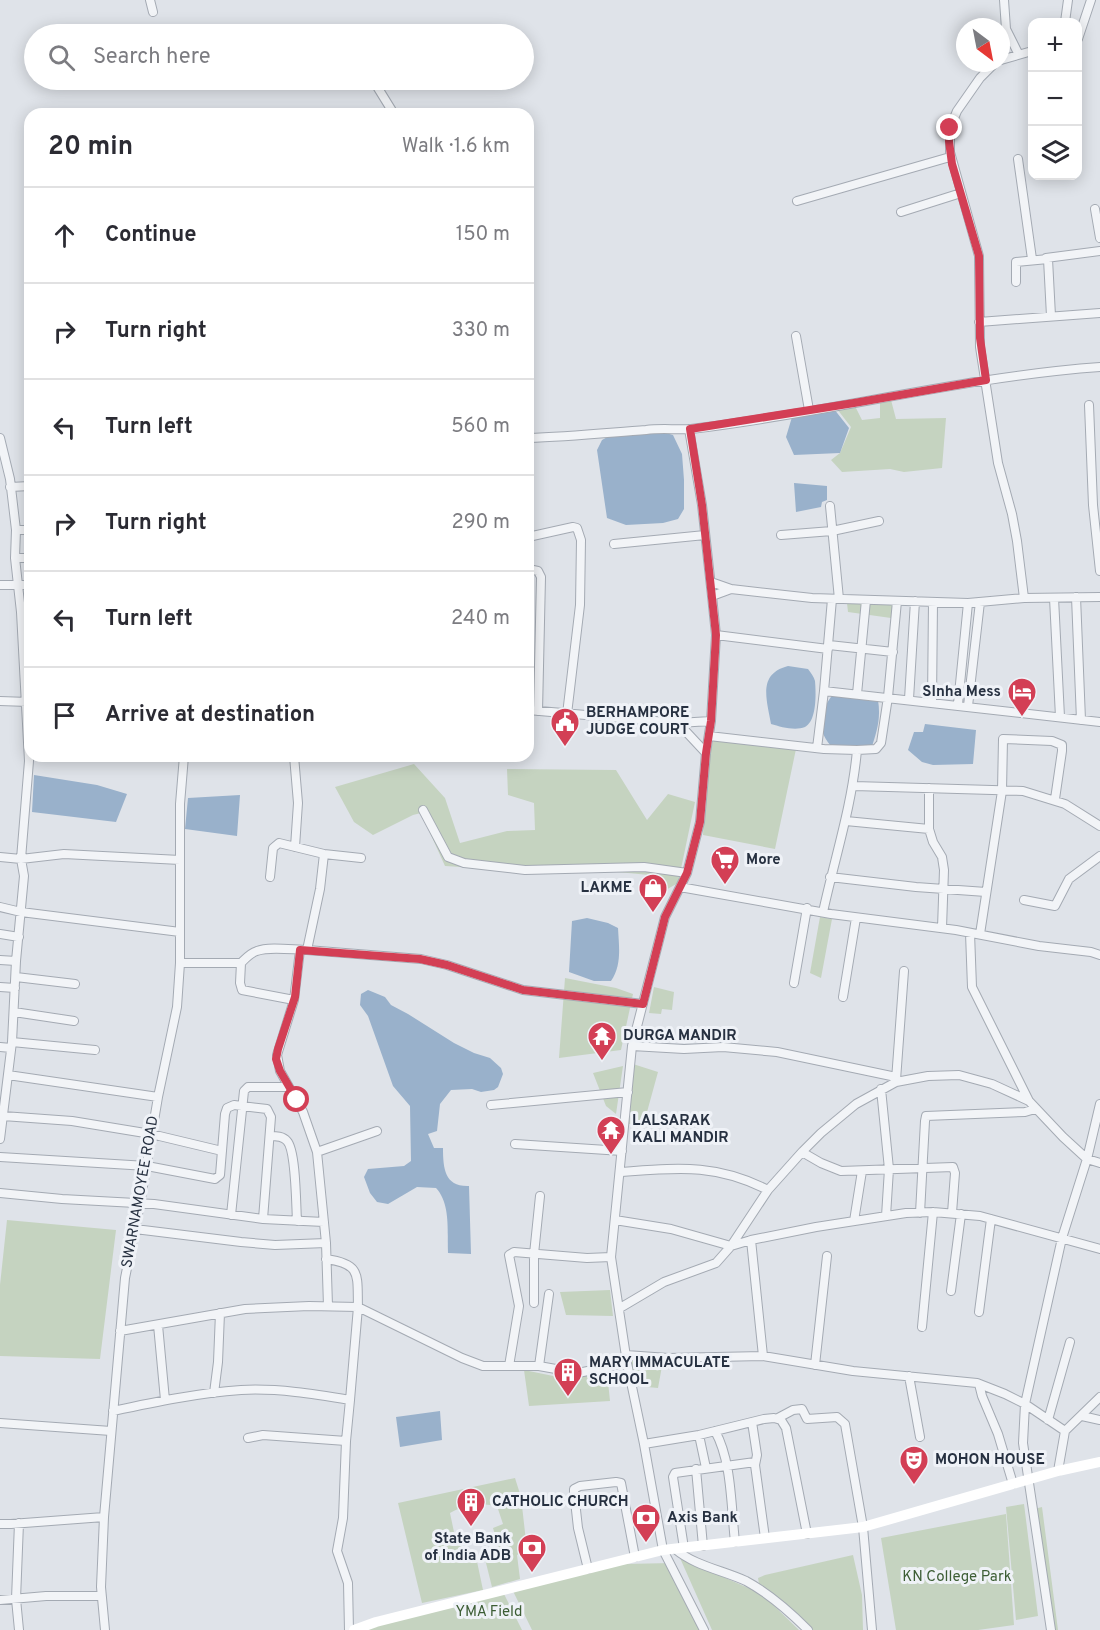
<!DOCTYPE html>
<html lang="en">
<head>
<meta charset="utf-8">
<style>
  body { margin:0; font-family:Overpass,sans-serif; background:#f2f2f3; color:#2b2b33 }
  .controls { position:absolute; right:18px; top:18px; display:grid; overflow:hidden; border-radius:12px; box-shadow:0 3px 15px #0003 }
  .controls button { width:54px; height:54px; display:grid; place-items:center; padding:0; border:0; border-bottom:2px solid #e1e1e2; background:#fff; color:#2b2b33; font:30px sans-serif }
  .compass { position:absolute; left:956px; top:18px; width:54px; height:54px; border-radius:50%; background:#fff; box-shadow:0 3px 15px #0003; rotate:148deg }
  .stop { position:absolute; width:18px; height:18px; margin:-14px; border:4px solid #d33f55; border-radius:50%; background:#fff }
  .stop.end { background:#d33f55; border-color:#fff; box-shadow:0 2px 6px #0008 }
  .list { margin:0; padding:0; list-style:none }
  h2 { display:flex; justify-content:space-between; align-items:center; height:78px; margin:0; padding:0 24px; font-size:26px }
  h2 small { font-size:20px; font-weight:400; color:#7c7c81 }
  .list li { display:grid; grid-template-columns:39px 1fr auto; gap:18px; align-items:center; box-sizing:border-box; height:96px; padding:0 24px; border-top:2px solid #e1e1e2 }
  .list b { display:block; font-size:22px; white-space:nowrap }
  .list em { font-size:20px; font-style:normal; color:#7c7c81 }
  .icon { flex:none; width:33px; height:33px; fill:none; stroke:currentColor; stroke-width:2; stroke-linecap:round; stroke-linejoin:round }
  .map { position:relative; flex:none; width:1100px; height:1630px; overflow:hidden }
  .search { position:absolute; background:#fff; box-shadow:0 3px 15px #0003; left:24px; top:24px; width:510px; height:66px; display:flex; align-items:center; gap:15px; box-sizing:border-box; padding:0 21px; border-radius:33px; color:#7c7c81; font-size:22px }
  .panel { position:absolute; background:#fff; box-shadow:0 3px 15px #0003; left:24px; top:108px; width:510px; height:654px; border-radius:18px }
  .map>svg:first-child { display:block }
  .green { fill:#c5d3c0 }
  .water { fill:#99b1cb }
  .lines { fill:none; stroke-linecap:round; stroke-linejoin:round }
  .street-casing { stroke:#a4aab3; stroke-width:10 }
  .street { stroke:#f2f4f7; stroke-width:8 }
  .secondary { stroke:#fff; stroke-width:10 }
  .route { stroke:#d33f55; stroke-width:8 }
  .labels { text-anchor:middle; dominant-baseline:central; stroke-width:6; stroke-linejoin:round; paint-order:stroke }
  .poi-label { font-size:15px; font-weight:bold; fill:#273141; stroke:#eff2f7; text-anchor:start }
  .street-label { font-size:15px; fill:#273141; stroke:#eff2f7 }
  .park-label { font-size:15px; fill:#3c5d34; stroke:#eff2f7 }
</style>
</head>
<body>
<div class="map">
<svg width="1100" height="1630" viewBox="0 0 1100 1630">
  <rect width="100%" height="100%" fill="#dfe3e9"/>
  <!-- green -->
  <path class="green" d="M891,400L896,419L946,418L942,468L904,472L890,469L842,472L831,460L840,453L851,427L837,409L855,406L862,420L880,418V402Z
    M847,603H893L891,618L848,612Z
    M714,739L796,749L775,849L703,835L707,763Z
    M414,764L445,798L460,843L507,831L535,830L534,803L508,795L507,769L616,770L647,820L668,794L695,802L678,883L664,891L649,875L597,870L540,872L445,866L421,813L413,815L373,835L354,822L335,787Z
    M820,917L832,919L821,978L810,973Z
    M565,978L616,988L633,994L621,1050L559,1058Z
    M654,987L674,992L672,1010L662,1009L661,1014L649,1013Z
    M633,1064L658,1072L644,1123L629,1124Z
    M623,1066L616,1114L606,1106L593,1073Z
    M7,1220L116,1230L100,1359L0,1356V1285Z
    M610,1290L613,1316L566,1315L560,1292Z
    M630,1360L662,1366L658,1388L636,1386Z
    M524,1370L563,1378L607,1372L610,1401L529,1406Z
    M515,1478L521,1497L527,1550L517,1555L520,1579L492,1587L483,1551L499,1548L493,1528L503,1524L497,1506C477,1503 468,1503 450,1513L454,1532L461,1539L463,1554L475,1552L483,1590L422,1603L398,1503Z
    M1024,1504L1038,1616L1016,1620L1006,1507Z
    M1042,1507L1058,1630H1050L1034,1509Z
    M1006,1514L1014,1625L978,1630H896L881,1538Z
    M853,1555L862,1595L863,1630H806L759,1584L758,1578L765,1575Z
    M680,1558L762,1594L799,1630H712Z
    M672,1563L705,1630H532L513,1591L625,1564Z
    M502,1590L522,1630H359Z"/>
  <!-- water -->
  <path class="water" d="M834,409L849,428L840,453L794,455L786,437L792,417Z
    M656,430L673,435L682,454L684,480V509L678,519L663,523L626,525L607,518L597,450L602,440L611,435Z
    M794,483L827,486V500L822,502L821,507L796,512Z
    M788,666L808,669C811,673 814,677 815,681C816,693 817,721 805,727C795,731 781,727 771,724C767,700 757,674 788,666Z
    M835,692L878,700C881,718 877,732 871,749L833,748C815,731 820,709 835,692Z
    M925,724L976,730L973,764L933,765L922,762L908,750L914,732H923Z
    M34,775L97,785L127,794L116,822L32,812Z
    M240,795L237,836L185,829L188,798Z
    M587,918L608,923L618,928C619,947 622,965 611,981H594L569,972L572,921Z
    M368,990L385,997L391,1005L408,1014L454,1043L474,1053L490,1058L501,1068L503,1074L498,1087L494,1090L481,1092L472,1089L451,1090L440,1104L437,1131L428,1134L434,1148H443C443,1169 445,1187 469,1186L471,1254L448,1253C447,1232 451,1204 436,1188L417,1187L388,1204L377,1202L370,1193L364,1177L368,1169L404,1166L411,1161L410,1106L393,1086L368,1016L360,1005L361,994Z
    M440,1411L442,1440L400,1447L396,1417Z"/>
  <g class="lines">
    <!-- street casing -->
    <g class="street-casing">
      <path id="street" d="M150,0L153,12
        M1004,0L1006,29L1018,53
        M1065,22L1068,0
        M1078,39L1091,0
        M1001,60L1032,51
        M995,63L980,78L957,111L950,128V152L979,256L980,347L998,463L1012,514L1017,541L1024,598
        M373,80L394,114
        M1018,159L1032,259
        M797,201L950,157
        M1095,209L1100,238
        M901,212L961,193
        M1046,258L1100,251
        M1016,282V262L1048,259L1051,316
        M979,322L1100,313
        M796,336L809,410
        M1089,405L1093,505L1100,571
        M689,429L702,505L712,596
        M0,438L10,479L16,530L15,558L21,612L29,761L21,859L24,876L16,961L12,1042L0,1139
        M528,438C568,437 606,433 646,430C661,428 676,430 691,429C828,413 962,377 1100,367
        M10,487L30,486
        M830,506L839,599
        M16,530H30
        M781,535L832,531L879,521
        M528,537L573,527L577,528L581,540L580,605L567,714
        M614,544L705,535
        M15,558H30
        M528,569L538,571L541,577L538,711
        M711,582L731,589
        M0,585H30
        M1076,597L1081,720
        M1054,598L1060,717
        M832,599L824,691L1100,722
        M716,635L828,649
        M829,645L893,652
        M857,694L866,600
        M909,699L915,601
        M0,701L28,702
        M932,702L933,602
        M958,704L968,603
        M968,706L980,602
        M528,710L678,723L711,721L706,753L700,822L687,873L665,917L632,1046L611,1257L627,1363L644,1444L663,1550L704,1630
        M711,721L716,635L712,596L731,589L812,598L968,603L1024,598L1100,597
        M678,723L706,753
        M709,736L824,749L857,750C852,806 835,857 823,912
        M817,748L824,691
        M857,750L876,749L881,743L888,697L897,601
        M294,756L298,803L295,847
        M854,786L1023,791L1065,804L1100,826
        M929,788V829L933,842L942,857L944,870L942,928
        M423,810L448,857L464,863L525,870L644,867L687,873
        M846,821L929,829
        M0,857L21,859L64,854L180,860
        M270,877L273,848L279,843L324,854L361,858
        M830,877L916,887L986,892
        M680,887L831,914L956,930L1039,946L1091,952L1100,955
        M1024,900L1055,906L1069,879L1100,856
        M0,907L21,912L180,932
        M970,933L972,987L1029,1101
        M0,934L19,937
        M980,934L1002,791L1003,739L1052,741L1062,745V751L1055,799
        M300,950L294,1000L242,990L240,983L241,963C246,958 250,953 257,951C269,946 294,950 307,950L421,959L447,965L523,990L643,1004
        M307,950L320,889L324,854
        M0,960L16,961
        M180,963H241
        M16,977L75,984
        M794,983L807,908
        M0,987L15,988
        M843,997L856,918
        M14,1012L74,1021
        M12,1042L95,1050
        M632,1046L684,1049L723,1047L777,1052L896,1077
        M0,1047L11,1048
        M8,1075L158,1097
        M896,1080L904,971
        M289,1087L280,1071L277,1055L294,1000
        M881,1089L889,1169L886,1216
        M491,1105L628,1092
        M3,1116L72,1121L151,1134L222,1151
        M270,1136C276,1136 283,1136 287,1141C296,1150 296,1205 297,1221
        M515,1144L622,1151
        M317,1152L377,1131
        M802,1152L821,1163L841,1171L953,1167L955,1173L952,1213
        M0,1157L147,1166L215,1179L220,1175L225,1114L227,1108L234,1105L267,1109L271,1117L263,1219
        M620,1172C677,1168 715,1163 768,1190
        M0,1193L62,1199L154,1204L263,1219L324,1222
        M920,1213L925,1121L926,1116L1025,1112L1035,1109
        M231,1215L244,1091L248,1087H289L303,1112L317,1152L326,1243L328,1306
        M615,1220L671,1229L731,1246L768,1190L802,1152L821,1133L856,1104L896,1082L928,1076L959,1075L992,1084L1029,1101L1063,1137L1087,1159L1100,1163
        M854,1221L862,1171
        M135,1229L241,1242L275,1245L326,1243
        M751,1240L763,1356
        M951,1291L961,1214
        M534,1303V1254L540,1196
        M620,1308L664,1282L716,1263L731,1246L751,1240L816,1227L906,1213L933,1212L980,1216L1100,1249
        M979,1312L991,1219
        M158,1325L165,1400
        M922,1327L933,1212
        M120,1331L245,1309L309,1306L358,1307C357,1275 362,1264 326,1259
        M626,1355L668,1358L763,1356L853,1371L977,1383L1005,1394L1025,1404L1065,1431
        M815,1365L827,1256
        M509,1366L519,1306L509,1255L514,1252L587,1258L611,1257
        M539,1366L549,1294
        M909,1376L920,1437
        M979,1384L982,1396L998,1434L1013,1484
        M214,1393L218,1362L220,1313
        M350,1400L358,1307L462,1358L483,1366H539L578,1373L627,1363
        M113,1411C155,1402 198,1393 241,1390C277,1388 314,1394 350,1400L346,1441L343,1518L337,1551L348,1583L349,1630
        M1082,1416L1100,1420
        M778,1418L793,1410L802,1409L807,1419L837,1417L845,1424L863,1527L872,1630
        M1048,1420L1070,1342
        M752,1422L757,1455L755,1465L765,1538
        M0,1423L111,1431
        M715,1431C732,1461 731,1507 735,1542
        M699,1435L706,1468
        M248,1438L263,1435L346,1441
        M644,1444L699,1435L764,1419L774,1418L781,1420L786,1428L807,1534
        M696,1469L703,1546
        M1058,1471L1065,1431L1100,1397
        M0,1524H11L104,1517
        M684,1548L673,1477L675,1473L755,1462
        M675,1549C695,1566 722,1570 746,1581C770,1594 789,1611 808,1630
        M588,1569L578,1528L574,1492V1489L580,1486L616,1482L621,1483L635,1557
        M0,1600L46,1596H101
        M19,1630L16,1599L19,1523
        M105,1630L101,1587L104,1517L125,1278L140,1204L158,1097L177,1007L180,963V804L184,756
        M1051,1630L1023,1443L1025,1404L1062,1238L1087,1159L1100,1104"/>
    </g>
    <!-- street -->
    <use href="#street" class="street"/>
    <!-- secondary -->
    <path class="secondary" d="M354,1630L376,1622L663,1550L863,1527L1058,1471L1100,1462"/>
  </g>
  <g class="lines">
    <!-- route -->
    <path class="route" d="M297,1100L280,1071L276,1059L278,1049L295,997L300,950L420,959L447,965L523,990L643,1004L665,917L687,873L700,822L706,753L711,721L716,635L702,505L690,429L854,403L986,380L980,338L979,256L952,164L949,141L950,128"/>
  </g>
  <!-- icons -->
  <defs>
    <g id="hotel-pin" transform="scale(1.5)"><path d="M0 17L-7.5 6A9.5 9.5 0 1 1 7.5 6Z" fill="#d33f55" stroke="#eff2f7"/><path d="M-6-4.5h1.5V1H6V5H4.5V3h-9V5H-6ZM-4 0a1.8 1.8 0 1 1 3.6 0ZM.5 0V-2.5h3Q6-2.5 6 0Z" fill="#fff"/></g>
    <g id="civic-pin" transform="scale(1.5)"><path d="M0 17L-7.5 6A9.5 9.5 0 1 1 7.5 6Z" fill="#d33f55" stroke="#eff2f7"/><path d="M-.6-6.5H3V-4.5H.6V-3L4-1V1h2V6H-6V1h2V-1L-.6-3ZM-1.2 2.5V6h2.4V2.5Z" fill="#fff"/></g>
    <g id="supermarket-pin" transform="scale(1.5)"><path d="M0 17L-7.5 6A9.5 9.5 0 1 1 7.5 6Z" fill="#d33f55" stroke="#eff2f7"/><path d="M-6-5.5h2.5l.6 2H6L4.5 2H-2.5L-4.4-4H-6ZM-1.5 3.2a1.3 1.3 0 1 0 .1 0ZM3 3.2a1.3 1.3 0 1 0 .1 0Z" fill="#fff"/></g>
    <g id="shop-pin" transform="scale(1.5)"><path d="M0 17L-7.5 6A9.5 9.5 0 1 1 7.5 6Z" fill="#d33f55" stroke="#eff2f7"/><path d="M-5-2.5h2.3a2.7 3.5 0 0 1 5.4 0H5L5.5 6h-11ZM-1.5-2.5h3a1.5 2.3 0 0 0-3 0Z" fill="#fff"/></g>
    <g id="temple-pin" transform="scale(1.5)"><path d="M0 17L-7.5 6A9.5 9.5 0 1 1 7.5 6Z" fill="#d33f55" stroke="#eff2f7"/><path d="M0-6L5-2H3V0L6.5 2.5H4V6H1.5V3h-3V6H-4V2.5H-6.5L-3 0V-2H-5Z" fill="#fff"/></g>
    <g id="building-pin" transform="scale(1.5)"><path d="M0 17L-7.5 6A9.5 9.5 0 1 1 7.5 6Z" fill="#d33f55" stroke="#eff2f7"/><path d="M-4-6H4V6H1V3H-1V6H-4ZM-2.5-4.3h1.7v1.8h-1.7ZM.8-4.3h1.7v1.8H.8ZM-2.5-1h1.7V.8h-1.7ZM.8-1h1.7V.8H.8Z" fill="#fff"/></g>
    <g id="theatre-pin" transform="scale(1.5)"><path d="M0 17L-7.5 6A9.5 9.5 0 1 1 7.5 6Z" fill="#d33f55" stroke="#eff2f7"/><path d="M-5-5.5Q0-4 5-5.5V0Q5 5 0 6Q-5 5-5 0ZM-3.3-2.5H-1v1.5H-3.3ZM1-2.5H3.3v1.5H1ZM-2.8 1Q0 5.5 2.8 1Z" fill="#fff"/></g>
    <g id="bank-pin" transform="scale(1.5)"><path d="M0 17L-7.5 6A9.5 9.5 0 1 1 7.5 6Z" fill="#d33f55" stroke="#eff2f7"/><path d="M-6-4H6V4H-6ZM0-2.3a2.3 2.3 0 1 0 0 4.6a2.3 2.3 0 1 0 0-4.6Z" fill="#fff"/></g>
  </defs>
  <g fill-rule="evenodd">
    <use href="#hotel-pin" x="1022" y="692"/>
    <use href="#civic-pin" x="565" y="722"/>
    <use href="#supermarket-pin" x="725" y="860"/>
    <use href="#shop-pin" x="653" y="888"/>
    <use href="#temple-pin" x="602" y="1036"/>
    <use href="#temple-pin" x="611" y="1130"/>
    <use href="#building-pin" x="568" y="1372"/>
    <use href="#theatre-pin" x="914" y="1460"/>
    <use href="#building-pin" x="471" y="1502"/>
    <use href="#bank-pin" x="646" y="1518"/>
    <use href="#bank-pin" x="532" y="1548"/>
  </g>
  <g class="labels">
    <!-- poi labels -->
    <g class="poi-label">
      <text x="1001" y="692" text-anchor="end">SInha Mess</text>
      <text x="586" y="713">BERHAMPORE<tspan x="586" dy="17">JUDGE COURT</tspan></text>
      <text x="746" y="860">More</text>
      <text x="632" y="888" text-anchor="end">LAKME</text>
      <text x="623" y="1036">DURGA MANDIR</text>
      <text x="632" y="1121">LALSARAK<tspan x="632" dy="17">KALI MANDIR</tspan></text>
      <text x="589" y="1363">MARY IMMACULATE<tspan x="589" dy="17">SCHOOL</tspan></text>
      <text x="935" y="1460">MOHON HOUSE</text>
      <text x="492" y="1502">CATHOLIC CHURCH</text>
      <text x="667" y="1518">Axis Bank</text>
      <text x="511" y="1539" text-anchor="end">State Bank<tspan x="511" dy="17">of India ADB</tspan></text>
    </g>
    <!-- street labels -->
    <g class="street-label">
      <text transform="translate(141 1192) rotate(-80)">SWARNAMOYEE ROAD</text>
    </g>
    <!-- park labels -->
    <g class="park-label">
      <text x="957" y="1577">KN College Park</text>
      <text x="489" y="1612">YMA Field</text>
    </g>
  </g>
</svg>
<div class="controls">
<button>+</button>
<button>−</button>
<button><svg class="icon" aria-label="layers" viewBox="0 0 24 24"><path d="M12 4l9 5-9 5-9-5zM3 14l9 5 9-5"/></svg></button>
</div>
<svg class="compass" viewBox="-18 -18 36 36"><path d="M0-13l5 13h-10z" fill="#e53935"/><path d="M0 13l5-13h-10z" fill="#7c7c81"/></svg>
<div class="stop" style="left:297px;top:1100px"></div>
<div class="stop end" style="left:950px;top:128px"></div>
<div class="search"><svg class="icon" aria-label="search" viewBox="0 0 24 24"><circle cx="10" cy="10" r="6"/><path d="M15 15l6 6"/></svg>Search here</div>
<section class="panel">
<h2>20 min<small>Walk · 1.6 km</small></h2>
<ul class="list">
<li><svg class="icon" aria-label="ahead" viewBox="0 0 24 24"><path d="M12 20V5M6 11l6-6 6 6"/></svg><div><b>Continue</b></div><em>150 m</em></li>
<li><svg class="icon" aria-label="right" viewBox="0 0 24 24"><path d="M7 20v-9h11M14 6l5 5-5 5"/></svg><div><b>Turn right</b></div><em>330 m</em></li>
<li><svg class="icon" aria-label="left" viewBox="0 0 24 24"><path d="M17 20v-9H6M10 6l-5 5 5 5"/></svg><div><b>Turn left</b></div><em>560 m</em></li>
<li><svg class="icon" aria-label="right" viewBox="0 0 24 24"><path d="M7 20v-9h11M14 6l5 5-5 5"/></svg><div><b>Turn right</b></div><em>290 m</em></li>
<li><svg class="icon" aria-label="left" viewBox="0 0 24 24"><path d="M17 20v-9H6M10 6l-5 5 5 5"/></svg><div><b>Turn left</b></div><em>240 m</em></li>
<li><svg class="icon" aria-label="arrive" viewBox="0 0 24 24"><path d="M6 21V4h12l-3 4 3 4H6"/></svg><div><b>Arrive at destination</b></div></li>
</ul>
</section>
</div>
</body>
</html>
